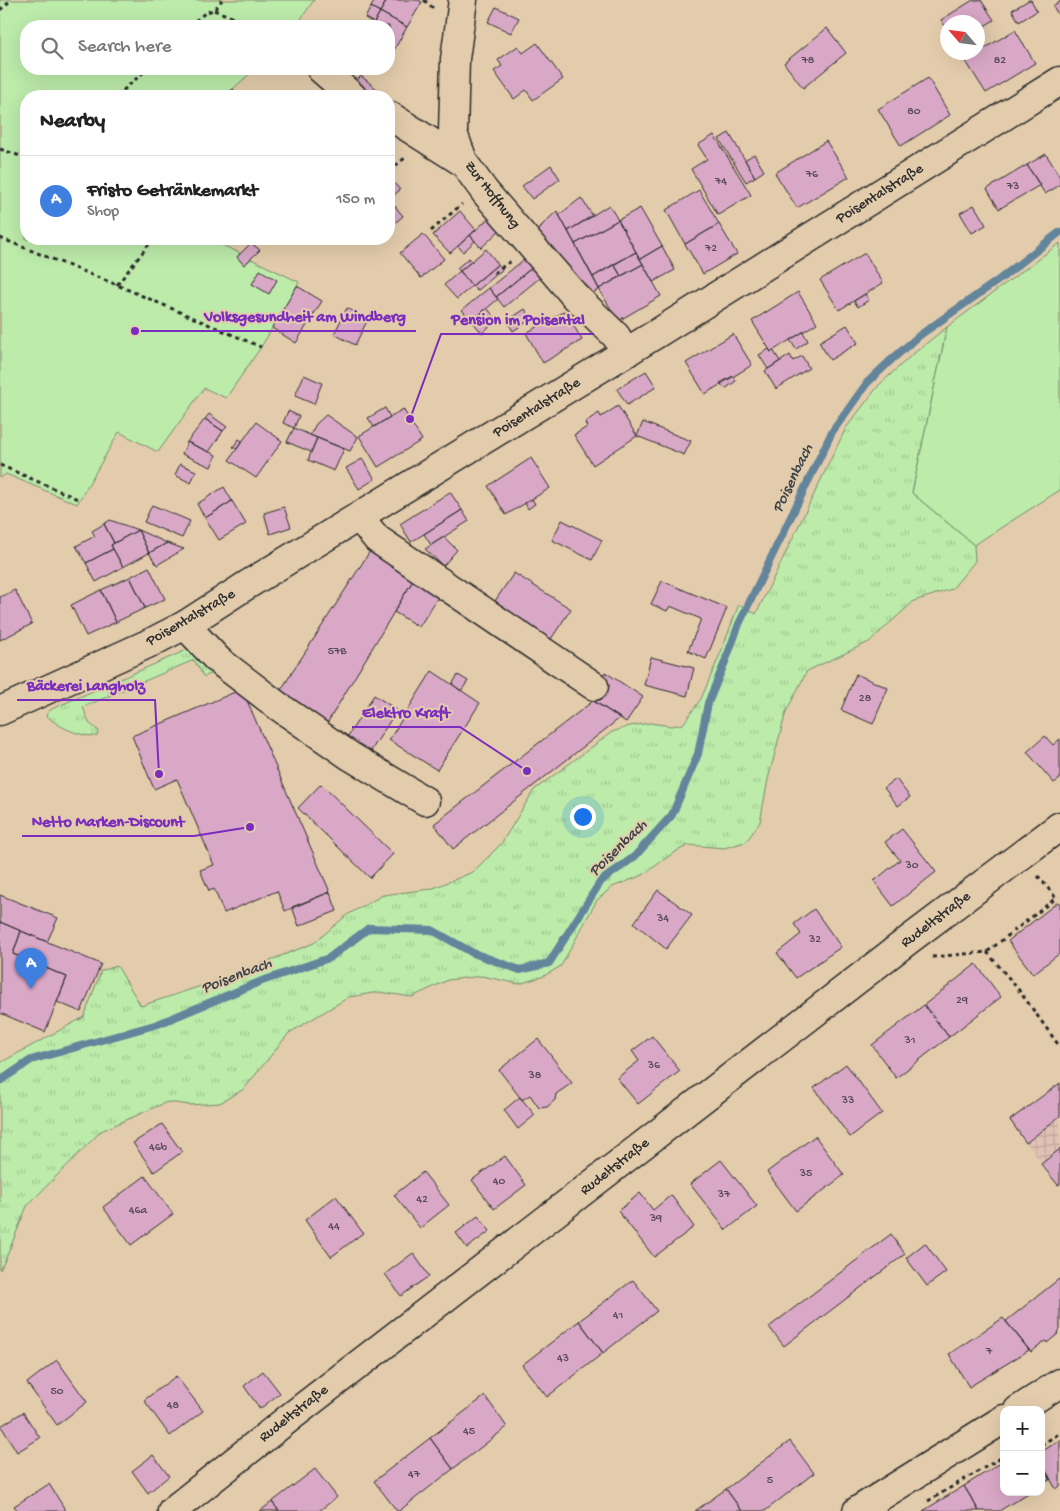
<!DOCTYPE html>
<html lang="en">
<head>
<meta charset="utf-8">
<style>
  body { margin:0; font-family:"Gochi Hand",sans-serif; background:#f2f2f2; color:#222 }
  .controls { position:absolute; right:15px; bottom:15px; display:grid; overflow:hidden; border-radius:10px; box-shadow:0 5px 20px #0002 }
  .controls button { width:45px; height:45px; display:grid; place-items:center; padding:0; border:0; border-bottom:1px solid #e0e0e0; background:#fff; color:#222; font:25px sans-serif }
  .compass { position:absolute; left:940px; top:15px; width:45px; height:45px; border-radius:50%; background:#fff; box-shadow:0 5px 20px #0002; rotate:298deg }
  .you { position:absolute; left:582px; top:816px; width:18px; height:18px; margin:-12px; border:4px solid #fff; border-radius:50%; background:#1a73e8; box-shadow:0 0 0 8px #1a73e833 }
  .badge { display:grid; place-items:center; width:32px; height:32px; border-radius:50%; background:#c8321e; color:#fff; font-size:16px; font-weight:700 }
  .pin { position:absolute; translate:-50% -41px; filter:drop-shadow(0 1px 2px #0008) }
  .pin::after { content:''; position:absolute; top:26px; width:18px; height:15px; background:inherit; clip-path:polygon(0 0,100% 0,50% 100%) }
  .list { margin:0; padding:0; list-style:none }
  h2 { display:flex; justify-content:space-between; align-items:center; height:65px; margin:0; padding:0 20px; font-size:21px }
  h2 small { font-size:16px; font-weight:400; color:#767676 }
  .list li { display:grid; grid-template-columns:32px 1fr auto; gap:15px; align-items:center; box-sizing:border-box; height:90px; padding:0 20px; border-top:1px solid #e0e0e0 }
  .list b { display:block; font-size:19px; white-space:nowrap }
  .list p { margin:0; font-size:16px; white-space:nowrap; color:#767676 }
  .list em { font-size:16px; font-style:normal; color:#767676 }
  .icon { flex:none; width:28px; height:28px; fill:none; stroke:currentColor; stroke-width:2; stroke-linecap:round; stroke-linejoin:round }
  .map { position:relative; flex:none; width:1060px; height:1511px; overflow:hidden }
  .search { position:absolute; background:#fff; box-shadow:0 5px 20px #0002; left:20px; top:20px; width:375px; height:55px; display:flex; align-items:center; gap:12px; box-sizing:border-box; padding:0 18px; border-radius:20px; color:#767676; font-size:19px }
  .panel { position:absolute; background:#fff; box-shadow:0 5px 20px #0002; left:20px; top:90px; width:375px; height:155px; border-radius:20px }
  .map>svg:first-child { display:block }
  .industrial { fill:url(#industrial-grid) }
  .grass { fill:url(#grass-tufts); stroke:#748b6a }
  .garden { fill:#bcebaa; stroke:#748b6a }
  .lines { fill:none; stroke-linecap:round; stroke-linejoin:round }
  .stream { stroke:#64859c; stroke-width:8 }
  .building { fill:#d9a8c7; stroke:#2b2b2b }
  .minor-casing { stroke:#2b2b2b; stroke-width:31 }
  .major-casing { stroke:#2b2b2b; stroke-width:31 }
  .path { stroke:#2b2b2b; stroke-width:3; stroke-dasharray:4 4; stroke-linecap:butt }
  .minor { stroke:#e3ccac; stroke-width:28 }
  .major { stroke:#e3ccac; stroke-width:28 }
  .labels { text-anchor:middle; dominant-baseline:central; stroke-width:4; stroke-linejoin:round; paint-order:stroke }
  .number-label { font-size:12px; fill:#564a52 }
  .street-label { font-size:15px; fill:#2b2b2b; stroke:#e3ccac }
  .water-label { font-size:16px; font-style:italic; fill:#394247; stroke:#e3ccac }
  .leader { fill:none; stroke:#7b2cbf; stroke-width:2 }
  .callout-dot { fill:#7b2cbf; stroke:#e3ccac; stroke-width:2 }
  .callout-label { font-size:16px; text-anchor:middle; font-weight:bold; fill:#7b2cbf; stroke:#e3ccac; stroke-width:4; stroke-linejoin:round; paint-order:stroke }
</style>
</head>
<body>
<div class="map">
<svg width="1060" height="1511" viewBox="0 0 1060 1511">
  <defs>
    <pattern id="industrial-grid" width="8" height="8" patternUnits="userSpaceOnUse" patternTransform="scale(1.25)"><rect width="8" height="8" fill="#e0c1b4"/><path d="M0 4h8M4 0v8" fill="none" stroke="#c0a69b"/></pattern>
    <pattern id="grass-tufts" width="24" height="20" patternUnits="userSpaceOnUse" patternTransform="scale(1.25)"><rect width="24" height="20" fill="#bcebaa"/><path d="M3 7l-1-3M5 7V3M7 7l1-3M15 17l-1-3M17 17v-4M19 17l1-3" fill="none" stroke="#a2ca92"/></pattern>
  </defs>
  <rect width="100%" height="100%" fill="#e3ccac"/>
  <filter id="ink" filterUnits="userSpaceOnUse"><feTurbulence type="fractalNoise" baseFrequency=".02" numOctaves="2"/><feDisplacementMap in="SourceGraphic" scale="10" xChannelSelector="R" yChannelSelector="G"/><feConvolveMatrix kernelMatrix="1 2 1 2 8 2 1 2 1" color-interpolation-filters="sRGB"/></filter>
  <g filter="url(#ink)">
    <!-- industrial -->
    <path class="industrial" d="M1060,1083V1184L1058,1185L1010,1120Z"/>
    <!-- grass -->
    <path class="grass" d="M947,327L912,493L974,545L975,561L952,589L914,601L869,642L807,671L786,712L768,779L760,822L746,842L724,848L689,845L673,853L643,875L612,887L597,900L561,966L544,976L519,984L482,976L448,980L412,997L379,992L349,997L289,1033L244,1089L220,1103L190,1105L167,1102L101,1131L27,1206L6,1258L0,1270V1063L84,1017L101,971L117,966L141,1006L222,979L314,943L347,915L383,895L431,889L473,872L501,844L534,790L612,732L630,726L650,723L671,726L683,724L701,699L721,652L739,604L756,614L846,428L879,385L913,354Z
      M189,649L222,668L204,677L194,660L83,707L89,723L99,731L97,736C80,737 58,727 46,715L49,711L54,708Z"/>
    <!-- garden -->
    <path class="garden" d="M0,0H314L296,26H26V69H255L225,96H26V239H208L240,253L237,257L244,265L251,259L299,282L261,347L226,398L204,388L158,452L119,432L77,504L6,474L0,478Z
      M1060,243V490L974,545L912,493L947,327Z"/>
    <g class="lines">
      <!-- stream -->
      <path class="stream" d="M0,1081L31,1060L158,1024L262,981L329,958L369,928L432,930L473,953L520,970L549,963L601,881L634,857L672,815L698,754L708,703L725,662L739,624L832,432L867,383L890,361L920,335L1000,279L1060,232"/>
    </g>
    <!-- building -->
    <path class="building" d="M375,0H387L380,12L371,7Z
      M387,0H418L422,2L407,27L380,12Z
      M973,0H981L994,20L978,30V22H948V31L941,20Z
      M1029,0H1031L1037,11L1019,22L1012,10Z
      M1060,1V18L1053,6Z
      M371,7L380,12L374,23L365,18Z
      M496,7L519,18L511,33L488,22Z
      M380,12L407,27L394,50L389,47V26H372Z
      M827,28L846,53L803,88L784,63Z
      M1015,30L1035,63L986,93L965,60Z
      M537,43L563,79L533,100L526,90L514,99L494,71L502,66L498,60L518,46L523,53Z
      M361,76L382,93L380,96H362L351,87Z
      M928,78L950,115L901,146L878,109Z
      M233,89L239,96H225Z
      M729,133L755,177L746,182L719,139Z
      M714,135L751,195L718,215L691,169L707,159L698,145Z
      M826,141L849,177L797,208L775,173Z
      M754,154L764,171L755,177L745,160Z
      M1046,154L1060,177V185L1045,194L1027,165Z
      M551,165L560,179L532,199L522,186Z
      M1027,165L1040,185L999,209L987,189Z
      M389,177L400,190L389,199Z
      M699,190L719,224L685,244L666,210Z
      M581,198L593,216L568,231L559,215Z
      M394,205L403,216L389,228V209Z
      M609,205L618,220L575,244L568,231Z
      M974,205L986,225L972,233L960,213Z
      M640,208L662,246L640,259L618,220Z
      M460,211L476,230L450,253L433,235Z
      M557,211L599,289L586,298L537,235L542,225Z
      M489,218L500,230L481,248L470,235Z
      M618,220L636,252L593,277L575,244Z
      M719,224L737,254L703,274L685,244Z
      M423,234L444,259L421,278L400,253Z
      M470,235L475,241L463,252L458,246Z
      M251,243L260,250L244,265L237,257Z
      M662,246L675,270L653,282L640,259Z
      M486,249L498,264L472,286L460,271Z
      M636,252L643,264L621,276L614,264Z
      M865,253L883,283L839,310L820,280Z
      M527,257L534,266L496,297L489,288Z
      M469,258L472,261L460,271L457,268Z
      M498,264L503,269L477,291L472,286Z
      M614,264L621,276L599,289L593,277Z
      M643,264L661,296L618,321L599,289Z
      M534,266L542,276L504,307L496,297Z
      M260,270L277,280L269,294L252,284Z
      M460,271L472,286L457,299L444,285Z
      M297,286L322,301L296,343L272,328Z
      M489,288L498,299L472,321L462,310Z
      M798,292L817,323L771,352L752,321Z
      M865,294L869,300L858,307L854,301Z
      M347,308L368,319L355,345L334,334Z
      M487,308L497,320L482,333L472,321Z
      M525,309L531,319L513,331L507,321Z
      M565,311L582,340L543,363L526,333Z
      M847,325L858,343L830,360L819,342Z
      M803,332L808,341L796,349L790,340Z
      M733,334L752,365L705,394L686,363Z
      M769,349L771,352L773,350L780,361L768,369L759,355Z
      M790,355L793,361L802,356L809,368L776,389L765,371Z
      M646,371L656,387L627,405L617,389Z
      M304,375L322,383L314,404L295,396Z
      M733,376L736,381L725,389L720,383Z
      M618,406L637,436L593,465L574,435L587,427L585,423L591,418L599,413L601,417Z
      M385,408L390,417L374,427L368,418Z
      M403,409L422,440L378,467L359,436Z
      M288,411L299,416L294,428L283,423Z
      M209,414L227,427L223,431L205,419Z
      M326,415L358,437L350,451L310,435L316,424Z
      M205,419L223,431L209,452L187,442Z
      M256,422L282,441L256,478L229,460Z
      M643,422L691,441L684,455L637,436Z
      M294,428L317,438L311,452L287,442Z
      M317,438L344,449L334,471L308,460Z
      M239,439L242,441L237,449L233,447Z
      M187,442L216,455L211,467L182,454Z
      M531,458L550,488L506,515L488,486Z
      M362,459L375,479L359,489L346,468Z
      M180,464L196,471L191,483L175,475Z
      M224,487L232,501L205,518L197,504Z
      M450,492L462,510L411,542L400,524Z
      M532,499L535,504L528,509L525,503Z
      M232,501L246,524L219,540L205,518Z
      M152,505L190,521L182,538L144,522Z
      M284,507L291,527L270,534L264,513Z
      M462,510L469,521L431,545L424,534Z
      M110,520L138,530L114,543L104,524Z
      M562,520L602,540L592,560L552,540Z
      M104,524L114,543L111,545L113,549L86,563L76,546L95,536L92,531Z
      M138,530L149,553L123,567L111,545Z
      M138,530L167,543L149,553Z
      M444,537L457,550L443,566L425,549Z
      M167,543L184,549L157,565L149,553Z
      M372,548L415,577L326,725L279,693Z
      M113,549L123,567L96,582L86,563Z
      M149,567L165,599L145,608L130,577Z
      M514,573L571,609L549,642L507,615L510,611L495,601Z
      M130,577L145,608L116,622L101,590Z
      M415,577L440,594L419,627L394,612Z
      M662,581L727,608L706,659L688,651L701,619L670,606L667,611L651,604Z
      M15,590L32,624L0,640V597Z
      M101,590L116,622L86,636L71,605Z
      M651,657L694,668L687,696L644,685Z
      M432,671L480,703L437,770L389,740Z
      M605,672L643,697L626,722L588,697Z
      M856,674L888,688L873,724L841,710Z
      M458,675L468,681L461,691L452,684Z
      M242,689L330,892L285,911L277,891L224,913L214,889L209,891L200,870L214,865L177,779L154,789L132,736Z
      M374,695L397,710L369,754L346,739Z
      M593,701L620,718L453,849L434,824Z
      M1045,736L1053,745L1060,739V779L1054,783L1027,752Z
      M896,779L910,797L898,806L884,788Z
      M321,784L393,854L370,878L298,808Z
      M902,829L936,872L893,906L874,881L900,860L885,842Z
      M658,890L692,915L666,949L634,923Z
      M330,892L337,911L299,926L292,907Z
      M0,895L58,918L47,942L0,922Z
      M1058,902L1060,904V953L1033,974L1008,941Z
      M814,909L841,947L796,978L777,953L801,934L794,924Z
      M0,922L21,931L13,954L67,977L45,1032L0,1013Z
      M21,931L101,964L81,1012L57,1002L67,977L13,954Z
      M976,964L1001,997L949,1037L924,1005Z
      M924,1005L949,1037L896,1078L872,1045Z
      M652,1036L680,1071L638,1104L617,1078L639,1061L632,1051Z
      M538,1039L572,1083L556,1094L555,1100L547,1107L539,1108L530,1095L522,1100L499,1070Z
      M846,1064L882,1113L850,1137L814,1088Z
      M1060,1083V1116L1026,1143L1010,1120Z
      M520,1097L535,1115L518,1129L504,1110Z
      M162,1124L182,1152L154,1172L133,1143Z
      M815,1136L844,1175L796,1211L767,1172Z
      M1060,1149V1184L1058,1185L1041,1164Z
      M505,1156L526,1185L494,1209L472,1180Z
      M721,1160L757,1206L726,1230L690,1184Z
      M423,1172L449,1205L420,1228L394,1195Z
      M145,1176L173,1214L131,1245L103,1207Z
      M640,1193L653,1210L671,1195L694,1227L654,1257L618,1211Z
      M336,1196L363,1233L331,1257L305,1220Z
      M478,1216L490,1231L467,1248L456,1233Z
      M891,1234L905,1254L784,1346L769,1327Z
      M925,1243L946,1272L927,1286L906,1258Z
      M413,1253L429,1276L401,1296L385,1274Z
      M1059,1279L1060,1281V1330L1058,1332L1059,1333L1047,1343L1046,1341L1031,1352L1006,1321Z
      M633,1280L657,1311L603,1353L579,1321Z
      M1003,1318L1029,1350L969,1387L949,1354Z
      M579,1321L603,1353L547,1397L522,1365Z
      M57,1360L87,1402L57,1425L27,1383Z
      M263,1371L280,1393L260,1409L244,1386Z
      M176,1376L203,1411L170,1436L144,1400Z
      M485,1396L507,1427L453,1469L430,1438Z
      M23,1412L40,1438L17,1452L1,1426Z
      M430,1438L453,1469L399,1511H397L374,1481Z
      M1060,1440V1486L1056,1489L1041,1463V1452Z
      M790,1441L814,1473L765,1511H742L726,1489Z
      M153,1455L169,1476L148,1493L132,1471Z
      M1004,1461V1492H1030L999,1511H979L964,1486Z
      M1041,1463L1051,1479L1041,1485Z
      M315,1469L337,1497L319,1511H279L272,1502Z
      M49,1484L66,1511H18L14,1506Z
      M964,1486L979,1511H923L931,1506Z
      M726,1489L742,1511H695Z
      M272,1502L279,1511H260Z"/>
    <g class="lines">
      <!-- minor casing -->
      <g class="minor-casing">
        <path id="minor" d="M463,0L455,59L453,133L464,163L485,192L574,295L616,336L626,353
          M321,69L352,96
          M389,117L390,116L464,163
          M359,517L377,539L594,686
          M185,625L218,660L278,706L350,756L425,801
          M1018,1410L1060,1383
          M172,1511L293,1415L906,942L1060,826
          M857,1511L1004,1419"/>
      </g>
      <!-- major casing -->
      <g class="major-casing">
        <path id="major" d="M0,711L152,642L185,625L247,585L656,334L1060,81"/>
      </g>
      <!-- path -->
      <path class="path" d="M424,0L435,10
        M0,10L11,0
        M214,10L254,26
        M189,26L206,12L214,10L222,0
        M366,26L368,23
        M117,96L147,69
        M0,149L26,158
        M389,171L406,157
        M431,231L462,204
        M0,238L117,285L261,347
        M494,273L512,260
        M117,285L153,239
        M0,465L80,500
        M987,952L1018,989L1060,1047
        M932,957L987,952L1056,898L1038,876
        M1041,1445L1060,1433
        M928,1501L1004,1456"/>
      <!-- minor -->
      <use href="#minor" class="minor"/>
      <!-- major -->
      <use href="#major" class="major"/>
    </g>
  </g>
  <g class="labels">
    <!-- number labels -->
    <g class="number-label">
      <text x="808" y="61">78</text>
      <text x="1000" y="61">82</text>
      <text x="914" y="112">80</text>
      <text x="812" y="175">76</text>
      <text x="721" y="182">74</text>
      <text x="1013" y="187">73</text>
      <text x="711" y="249">72</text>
      <text x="337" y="652">57B</text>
      <text x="865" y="699">28</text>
      <text x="912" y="866">30</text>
      <text x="663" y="919">34</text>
      <text x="815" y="940">32</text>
      <text x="962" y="1001">29</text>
      <text x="910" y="1041">31</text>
      <text x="654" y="1066">36</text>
      <text x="535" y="1076">38</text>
      <text x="848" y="1101">33</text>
      <text x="158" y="1148">46b</text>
      <text x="806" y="1174">35</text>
      <text x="499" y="1182">40</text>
      <text x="724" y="1195">37</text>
      <text x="422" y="1200">42</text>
      <text x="138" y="1211">46a</text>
      <text x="656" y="1219">39</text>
      <text x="334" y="1227">44</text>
      <text x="618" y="1316">41</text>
      <text x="989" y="1352">7</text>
      <text x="563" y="1359">43</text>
      <text x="57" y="1392">50</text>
      <text x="173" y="1406">48</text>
      <text x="469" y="1432">45</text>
      <text x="414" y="1475">47</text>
      <text x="770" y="1481">5</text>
    </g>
    <!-- street labels -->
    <g class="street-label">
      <text transform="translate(880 194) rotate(-32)">Poisentalstraße</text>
      <text transform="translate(492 195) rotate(52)">Zur Hoffnung</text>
      <text transform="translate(537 408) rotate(-32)">Poisentalstraße</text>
      <text transform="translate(191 618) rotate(-30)">Poisentalstraße</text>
      <text transform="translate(936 920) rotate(-37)">Rudeltstraße</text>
      <text transform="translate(615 1167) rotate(-38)">Rudeltstraße</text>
      <text transform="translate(294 1414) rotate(-38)">Rudeltstraße</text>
    </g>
    <!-- water labels -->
    <g class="water-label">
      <text transform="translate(794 479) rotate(-64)">Poisenbach</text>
      <text transform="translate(619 849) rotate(-44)">Poisenbach</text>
      <text transform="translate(237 977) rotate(-21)">Poisenbach</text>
    </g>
  </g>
  <!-- callouts -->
  <path class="leader" d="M135 331L194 331H416M410 419L441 334H594M159 774L155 700H17M527 771L460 727H352M250 827L194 836H22"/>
  <g class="callout-dot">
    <circle cx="135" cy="331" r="5"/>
    <circle cx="410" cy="419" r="5"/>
    <circle cx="159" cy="774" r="5"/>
    <circle cx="527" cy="771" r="5"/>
    <circle cx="250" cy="827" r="5"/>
  </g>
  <g class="callout-label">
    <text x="305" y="321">Volksgesundheit am Windberg</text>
    <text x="518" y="324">Pension im Poisental</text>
    <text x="86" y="690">Bäckerei Langholz</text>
    <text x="406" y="717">Elektro Kraft</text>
    <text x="108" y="826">Netto Marken-Discount</text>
  </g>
</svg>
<div class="controls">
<button>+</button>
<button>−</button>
</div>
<svg class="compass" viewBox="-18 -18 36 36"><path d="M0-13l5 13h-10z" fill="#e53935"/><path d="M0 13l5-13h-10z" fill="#767676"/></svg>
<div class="you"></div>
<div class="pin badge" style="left:31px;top:989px;background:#3f7fe0">A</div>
<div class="search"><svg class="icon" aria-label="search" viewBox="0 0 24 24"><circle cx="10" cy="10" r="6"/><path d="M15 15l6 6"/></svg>Search here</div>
<section class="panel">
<h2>Nearby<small></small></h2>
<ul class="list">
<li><span class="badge" style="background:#3f7fe0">A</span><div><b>Fristo Getränkemarkt</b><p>Shop</p></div><em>150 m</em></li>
</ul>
</section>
</div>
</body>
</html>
